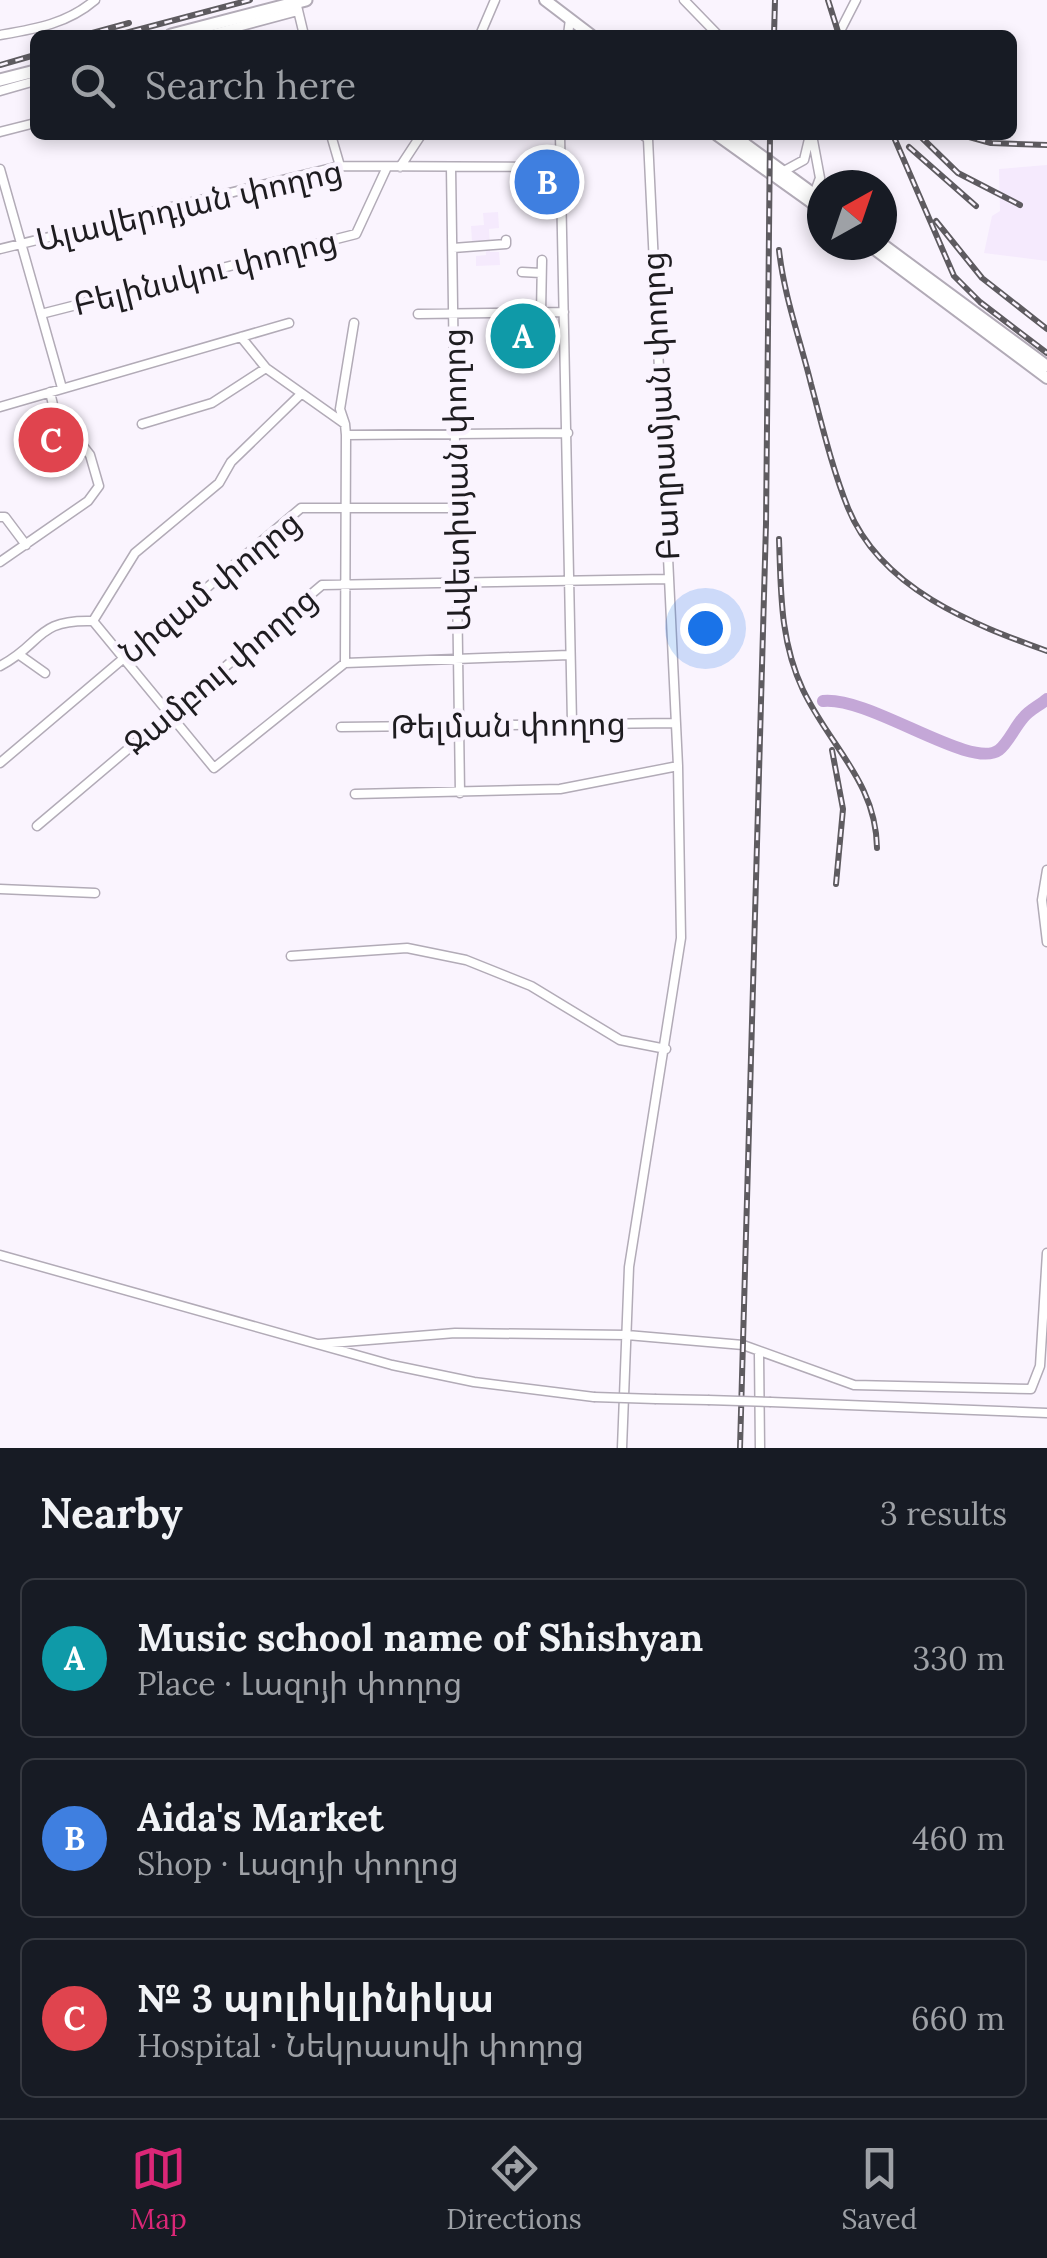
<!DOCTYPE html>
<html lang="en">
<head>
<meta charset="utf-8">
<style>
  body { margin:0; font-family:Lora,"Noto Sans Armenian",serif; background:#242831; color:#f1f3f6 }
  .compass { position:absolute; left:807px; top:170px; width:90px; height:90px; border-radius:50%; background:#171b24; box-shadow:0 5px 15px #0003; rotate:40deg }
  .you { position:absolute; left:705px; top:628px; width:35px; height:35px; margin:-25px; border:8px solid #fff; border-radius:50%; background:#1a73e8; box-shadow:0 0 0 15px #1a73e833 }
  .badge { display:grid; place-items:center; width:65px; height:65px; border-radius:50%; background:#db2777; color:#fff; font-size:32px; font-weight:700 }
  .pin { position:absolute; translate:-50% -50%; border:5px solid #fff; box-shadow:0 2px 10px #0006 }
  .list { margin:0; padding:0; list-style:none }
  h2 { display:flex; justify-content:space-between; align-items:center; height:130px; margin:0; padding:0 40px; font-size:42px }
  h2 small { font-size:32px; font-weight:400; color:#9ea1a6 }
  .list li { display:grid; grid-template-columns:65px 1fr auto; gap:30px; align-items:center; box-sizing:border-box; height:160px; margin:0 20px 20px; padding:0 20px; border:2px solid #363941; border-radius:15px }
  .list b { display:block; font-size:38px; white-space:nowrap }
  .list p { margin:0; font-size:32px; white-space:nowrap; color:#9ea1a6 }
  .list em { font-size:32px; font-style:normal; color:#9ea1a6 }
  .icon { flex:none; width:55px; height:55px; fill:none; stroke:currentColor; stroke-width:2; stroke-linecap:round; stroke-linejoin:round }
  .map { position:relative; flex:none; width:1047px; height:1448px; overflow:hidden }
  .search { position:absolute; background:#171b24; box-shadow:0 5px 15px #0003; left:30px; right:30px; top:30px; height:110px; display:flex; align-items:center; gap:25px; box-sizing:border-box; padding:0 35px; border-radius:15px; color:#9ea1a6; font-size:38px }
  .sheet { height:670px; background:#171b24 }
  nav { display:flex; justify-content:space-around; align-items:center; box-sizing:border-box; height:140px; border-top:2px solid #363941; background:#171b24; font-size:28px; color:#9ea1a6 }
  nav a { display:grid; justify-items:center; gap:5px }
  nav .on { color:#db2777 }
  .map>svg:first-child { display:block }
  .built { fill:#f5eafd }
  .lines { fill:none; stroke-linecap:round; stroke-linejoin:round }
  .river { stroke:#c4a7d7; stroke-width:12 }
  .minor-casing { stroke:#b2abb7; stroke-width:11 }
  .major-casing { stroke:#b2abb7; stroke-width:14 }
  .highway-casing { stroke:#b2abb7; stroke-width:15 }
  .minor { stroke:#fff; stroke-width:8 }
  .major { stroke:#fff; stroke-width:10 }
  .highway { stroke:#fff; stroke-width:11 }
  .rail-casing { stroke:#5e5b60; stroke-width:6 }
  .rail { stroke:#faf4fe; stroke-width:2.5; stroke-dasharray:8; stroke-linecap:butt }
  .minor-bridge-casing { stroke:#b2abb7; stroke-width:11; stroke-linecap:butt }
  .minor-bridge { stroke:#fff; stroke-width:8 }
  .labels { text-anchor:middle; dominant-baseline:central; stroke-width:9; stroke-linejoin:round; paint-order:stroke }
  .street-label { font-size:32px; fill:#1e1c20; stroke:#faf4fe }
</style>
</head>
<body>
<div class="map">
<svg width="1047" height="1448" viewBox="0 0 1047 1448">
  <rect width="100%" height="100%" fill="#faf4fe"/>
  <!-- built -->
  <path class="built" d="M1047,165V261L984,253L992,216L1000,211L999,169Z
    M498,212L499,228L489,229L490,252H499L500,265L476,266V256L486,255L485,241H472L471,226L484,225L483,213Z"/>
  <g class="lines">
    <!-- river -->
    <path class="river" d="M823,701C870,696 971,771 999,750C1008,743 1015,727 1023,718C1029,710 1039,706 1047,699"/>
    <!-- minor casing -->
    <g class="minor-casing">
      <path id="minor" d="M684,0L718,35
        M297,6L304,35
        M0,35C35,29 67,24 95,0
        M208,35L298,11
        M480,35L495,0
        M568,35L570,19
        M838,35L856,0
        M0,91L35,81
        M0,132L35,123
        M331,135L340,166
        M560,135L572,723
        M812,135L820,178L813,197
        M400,167L421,135
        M451,167L460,793
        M0,169L62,388
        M784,171L804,160L810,135
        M453,248L506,244V240
        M0,249L340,166L558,167
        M522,272L541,273
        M541,313L542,260
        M41,314L356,234L387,167
        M418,314L564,312
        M241,337L266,368L345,424L346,435L568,433
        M0,407L289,323
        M142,424L212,403L266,368
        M345,424L340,409L354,323
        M0,517H5L26,545
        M0,562L88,501L99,486L90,455L54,409L50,392
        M93,621L214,768L345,663L569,655
        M93,621L135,553L219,483L231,462L301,394
        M21,656L45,673
        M345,663L346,435
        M0,666C43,644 35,619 93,621
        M341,727L675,723
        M0,763L301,508H456
        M355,794L560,789L678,766
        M37,826L322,585L667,579
        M1047,870L1042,900L1047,942
        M0,889L95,893
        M291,956L407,948L466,960L531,986L620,1040L666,1049
        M0,1255L392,1365L474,1382L594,1397
        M319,1344L455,1333L627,1335L743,1345L854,1385L1031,1389L1040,1366L1047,1253
        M759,1354L760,1448
        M656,1399L708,1400
        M771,1402L1047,1413
        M622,1448L629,1267L681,938L678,766L648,139L643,135"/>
    </g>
    <!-- major casing -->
    <g class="major-casing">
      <path id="major" d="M545,0L591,35
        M717,135L822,210
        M733,135L822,200
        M882,244L1047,366
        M869,245L1047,378"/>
    </g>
    <!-- highway casing -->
    <g class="highway-casing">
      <path id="highway" d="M171,35L306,0
        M0,80L35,71"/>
    </g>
    <!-- minor -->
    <use href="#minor" class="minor"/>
    <!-- major -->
    <use href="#major" class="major"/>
    <!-- highway -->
    <use href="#highway" class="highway"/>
    <!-- rail casing -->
    <g class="rail-casing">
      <path id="rail" d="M828,0L839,35
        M85,35L129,23
        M118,35L250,0
        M774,35L775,0
        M0,65L35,55
        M893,135L954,276L980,302L1047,353
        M919,135L958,173L1020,205
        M962,135L991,143L1047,145
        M909,147L976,206
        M936,221L982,278L1047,329
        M779,250C784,296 800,339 811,384C822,425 832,468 848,508C881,589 972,624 1047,651
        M779,539C781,593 780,641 803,690C831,748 876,782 877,848
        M832,750L843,809L836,884
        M740,1448L766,524L770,135"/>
    </g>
    <!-- rail -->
    <use href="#rail" class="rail"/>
    <!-- minor-bridge casing -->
    <g class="minor-bridge-casing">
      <path id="minor-bridge" d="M594,1397L656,1399
        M708,1400L771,1402"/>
    </g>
    <!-- minor-bridge -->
    <use href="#minor-bridge" class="minor-bridge"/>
  </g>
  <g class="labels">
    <!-- street labels -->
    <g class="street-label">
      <text transform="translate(189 205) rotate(-13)">Ալավերդյան փողոց</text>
      <text transform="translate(205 272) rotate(-14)">Բելինսկու փողոց</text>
      <text transform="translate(660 406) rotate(-93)">Բաղրամյան փողոց</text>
      <text transform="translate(456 480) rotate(-91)">Ավետիսյան փողոց</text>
      <text transform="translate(210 587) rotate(-39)">Նիզամ փողոց</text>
      <text transform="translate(220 671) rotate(-40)">Ջամբուլ փողոց</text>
      <text transform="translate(508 725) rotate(-1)">Թելման փողոց</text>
    </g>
  </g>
</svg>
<svg class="compass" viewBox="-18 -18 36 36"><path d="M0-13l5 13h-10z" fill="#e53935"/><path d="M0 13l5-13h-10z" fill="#9ea1a6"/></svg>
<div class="you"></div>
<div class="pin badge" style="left:523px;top:336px;background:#0f9aa8">A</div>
<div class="pin badge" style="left:547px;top:182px;background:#3f7fe0">B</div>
<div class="pin badge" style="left:51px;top:440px;background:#e0444e">C</div>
<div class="search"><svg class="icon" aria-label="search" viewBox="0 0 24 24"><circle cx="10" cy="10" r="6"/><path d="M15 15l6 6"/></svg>Search here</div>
</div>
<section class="sheet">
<h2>Nearby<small>3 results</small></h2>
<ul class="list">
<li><span class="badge" style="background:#0f9aa8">A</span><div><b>Music school name of Shishyan</b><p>Place · Լազոյի փողոց</p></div><em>330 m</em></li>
<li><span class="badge" style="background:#3f7fe0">B</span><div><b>Aida's Market</b><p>Shop · Լազոյի փողոց</p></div><em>460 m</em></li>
<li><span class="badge" style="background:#e0444e">C</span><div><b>№ 3 պոլիկլինիկա</b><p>Hospital · Նեկրասովի փողոց</p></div><em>660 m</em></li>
</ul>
</section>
<nav>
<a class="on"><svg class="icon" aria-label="map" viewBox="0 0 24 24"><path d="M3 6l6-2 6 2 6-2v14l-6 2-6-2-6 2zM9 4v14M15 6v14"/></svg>Map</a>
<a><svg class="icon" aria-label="directions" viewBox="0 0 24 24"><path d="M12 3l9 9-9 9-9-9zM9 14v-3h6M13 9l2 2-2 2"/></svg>Directions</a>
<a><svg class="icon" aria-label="saved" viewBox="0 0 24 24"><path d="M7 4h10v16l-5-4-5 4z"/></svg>Saved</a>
</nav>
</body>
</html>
